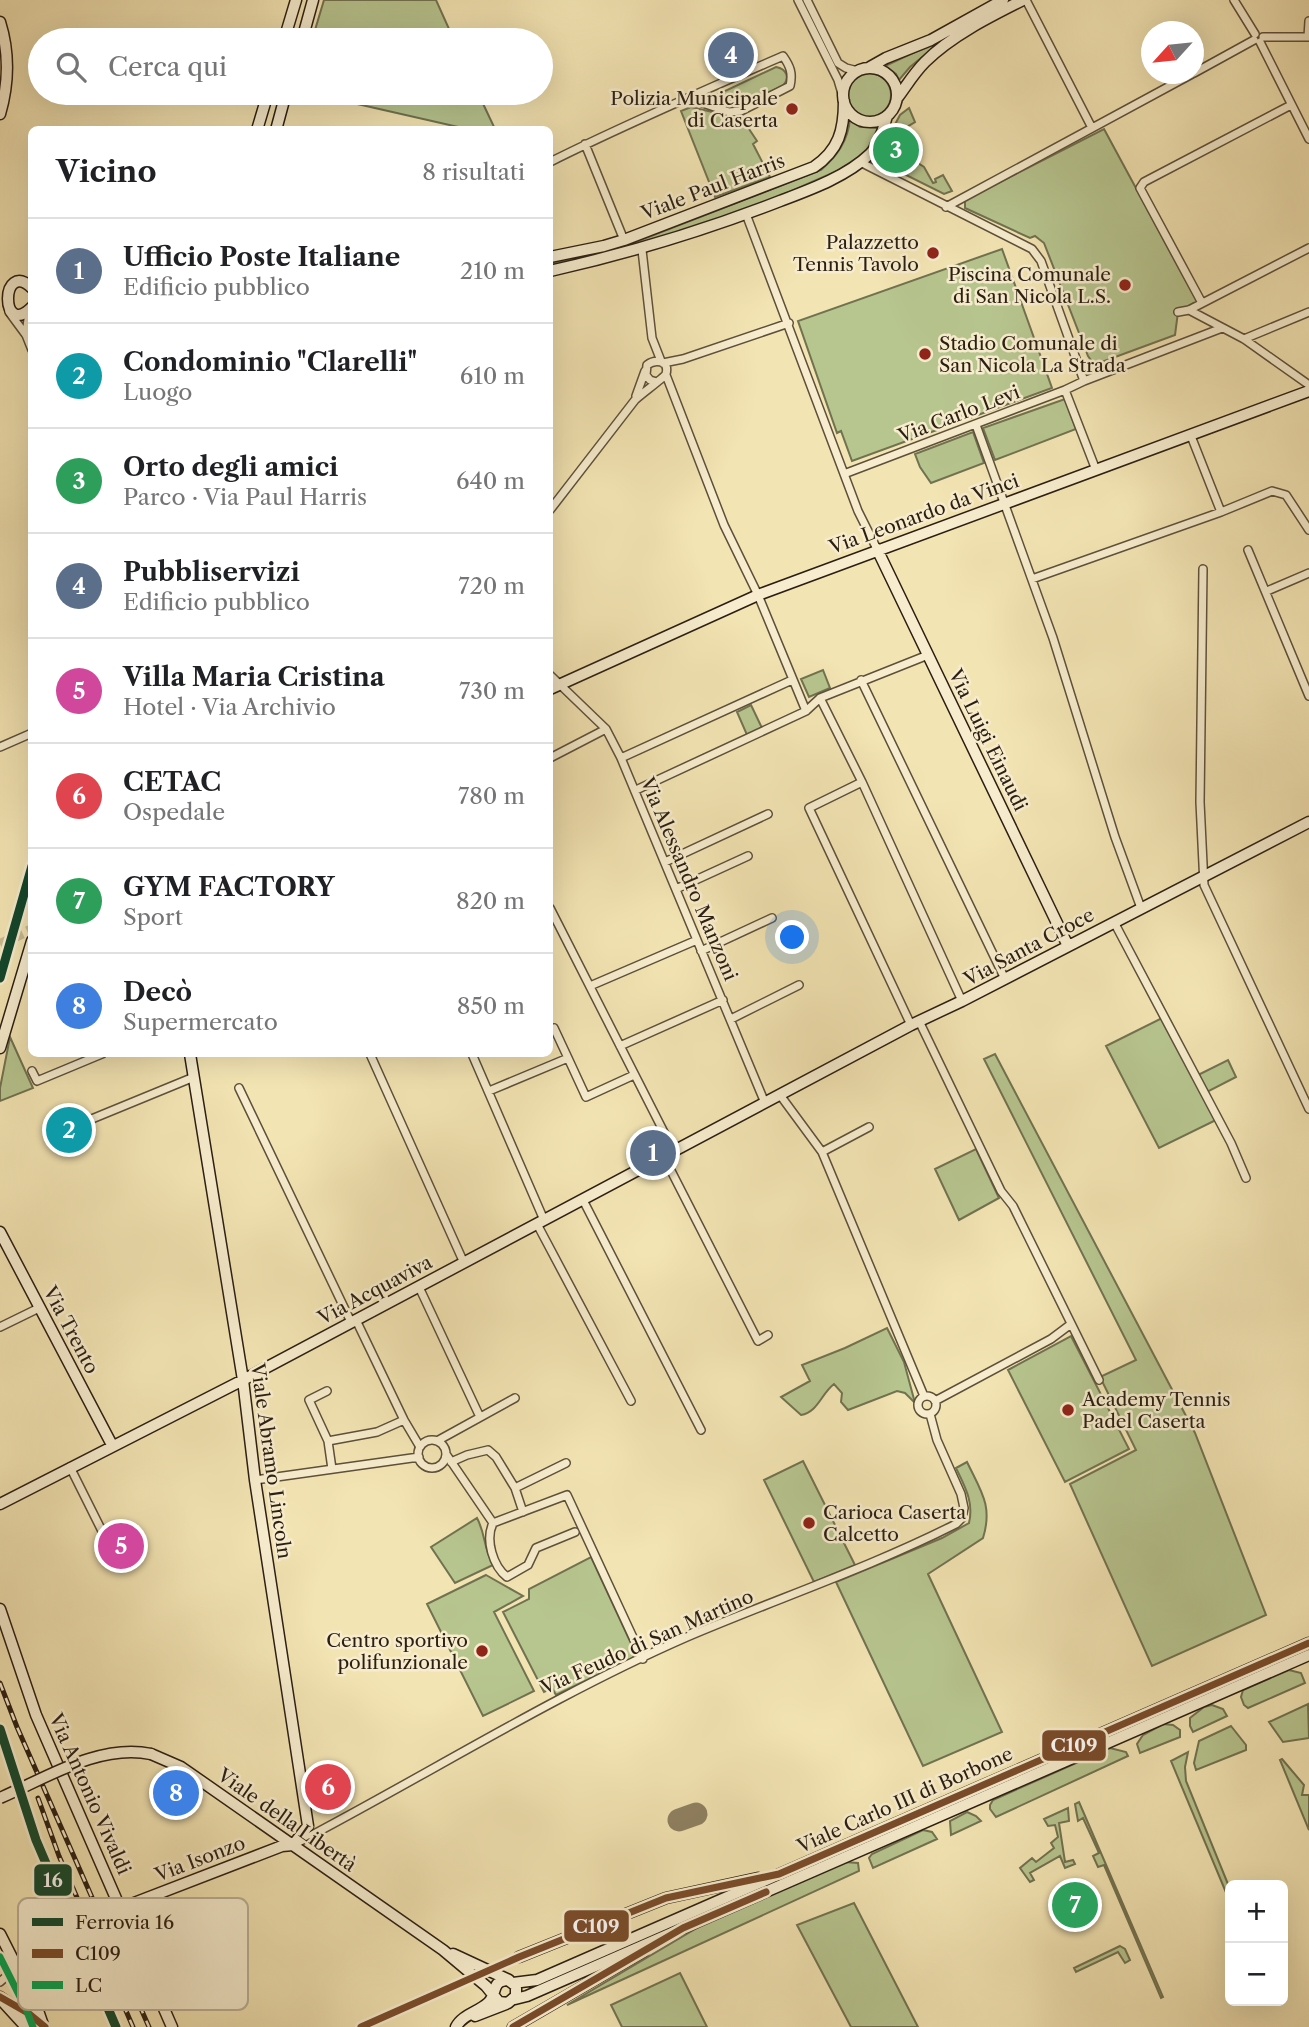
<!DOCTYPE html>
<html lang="it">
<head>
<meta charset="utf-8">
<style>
  body { margin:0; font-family:"Libre Caslon Text",serif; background:#f6f6f6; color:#202124 }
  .controls { position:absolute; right:21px; bottom:21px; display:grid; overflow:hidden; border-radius:10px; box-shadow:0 7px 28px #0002 }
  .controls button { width:63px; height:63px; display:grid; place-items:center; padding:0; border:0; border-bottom:2px solid #e0e0e0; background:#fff; color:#202124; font:35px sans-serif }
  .compass { position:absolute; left:1141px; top:21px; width:63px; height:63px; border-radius:50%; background:#fff; box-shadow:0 7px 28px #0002; rotate:243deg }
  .you { position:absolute; left:793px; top:938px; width:24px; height:24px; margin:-18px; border:5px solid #fff; border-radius:50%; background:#1a73e8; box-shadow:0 0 0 10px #1a73e833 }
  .badge { display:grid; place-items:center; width:46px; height:46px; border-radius:50%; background:#8f2418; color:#fff; font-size:23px; font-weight:700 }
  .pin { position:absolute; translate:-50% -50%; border:4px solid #fff; box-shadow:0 2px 7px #0006 }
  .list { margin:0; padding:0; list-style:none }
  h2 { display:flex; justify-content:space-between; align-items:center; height:91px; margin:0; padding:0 28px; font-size:30px }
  h2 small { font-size:23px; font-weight:400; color:#757577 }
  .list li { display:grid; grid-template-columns:46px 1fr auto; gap:21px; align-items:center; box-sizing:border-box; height:105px; padding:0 28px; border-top:2px solid #e0e0e0 }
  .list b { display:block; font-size:26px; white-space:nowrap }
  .list p { margin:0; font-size:23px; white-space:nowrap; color:#757577 }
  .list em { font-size:23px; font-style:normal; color:#757577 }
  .icon { flex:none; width:38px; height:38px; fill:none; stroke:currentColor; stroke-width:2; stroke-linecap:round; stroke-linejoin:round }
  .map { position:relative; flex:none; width:1309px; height:2027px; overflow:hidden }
  .search { position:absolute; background:#fff; box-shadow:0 7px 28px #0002; left:28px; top:28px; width:525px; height:77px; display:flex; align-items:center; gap:18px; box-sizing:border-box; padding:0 24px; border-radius:38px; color:#757577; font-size:26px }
  .panel { position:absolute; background:#fff; box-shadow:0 7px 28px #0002; left:28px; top:126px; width:525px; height:931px; border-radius:10px }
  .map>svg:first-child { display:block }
  .green { fill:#b7c58f; stroke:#717250; stroke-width:2 }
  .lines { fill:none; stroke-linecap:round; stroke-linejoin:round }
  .taxiway { stroke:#8f8162; stroke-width:23 }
  .secondary-tunnel { stroke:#cbbc93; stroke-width:10; stroke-dasharray:10 5; stroke-linecap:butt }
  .street-casing { stroke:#5d503a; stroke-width:10 }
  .secondary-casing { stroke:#2b1e12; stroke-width:13 }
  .street { stroke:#f7edce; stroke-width:7 }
  .secondary { stroke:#f7edce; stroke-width:10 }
  .rail-casing { stroke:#2b1e12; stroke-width:5 }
  .rail { stroke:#f7edce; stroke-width:2.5; stroke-dasharray:8; stroke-linecap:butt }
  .secondary-bridge-casing { stroke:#2b1e12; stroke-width:13; stroke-linecap:butt }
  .secondary-bridge { stroke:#f7edce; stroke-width:10 }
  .bus-1-casing { stroke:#f7edce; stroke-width:12 }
  .bus-2-casing { stroke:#f7edce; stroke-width:12 }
  .bus-1 { stroke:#7a4b2a; stroke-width:7 }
  .bus-2 { stroke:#00a651; stroke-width:7 }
  .rail-1-casing { stroke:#f7edce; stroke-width:14 }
  .rail-1 { stroke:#11472c; stroke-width:9 }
  .poi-dot { fill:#8f2418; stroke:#f7edce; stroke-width:2.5 }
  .labels { text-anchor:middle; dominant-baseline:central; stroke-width:5; stroke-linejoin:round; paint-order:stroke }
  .poi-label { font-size:19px; fill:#2b1e12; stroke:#f7edce; text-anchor:end }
  .street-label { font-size:19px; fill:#2b1e12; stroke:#f7edce }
  .key { fill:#f7edce; stroke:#baaf96; stroke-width:2 }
  .key-label { font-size:19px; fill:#2b1e12 }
  .line-badge { stroke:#f7edce; stroke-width:2.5 }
  .badge-label { font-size:19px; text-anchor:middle; font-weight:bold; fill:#fff }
</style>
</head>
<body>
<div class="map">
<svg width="1309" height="2027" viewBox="0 0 1309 2027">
  <rect width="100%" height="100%" fill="#f3e4b3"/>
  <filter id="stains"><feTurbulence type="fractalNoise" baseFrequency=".00286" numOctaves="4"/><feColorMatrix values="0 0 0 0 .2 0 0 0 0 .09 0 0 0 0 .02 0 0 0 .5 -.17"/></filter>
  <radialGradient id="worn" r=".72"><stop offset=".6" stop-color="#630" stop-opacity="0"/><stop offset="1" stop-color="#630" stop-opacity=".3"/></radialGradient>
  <!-- green -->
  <path class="green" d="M324,0H436L454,40H312Z
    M947,37L910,67L899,80L896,74L885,66Z
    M776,67C787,69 790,78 783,86L734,107L708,99Z
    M847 95a22 22 0 1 1 44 0a22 22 0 1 1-44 0Z
    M309,93H478L495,129H467Z
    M691,107L734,117L745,123L757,141L753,144L770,177L715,197L681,111Z
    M909,108L915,122L902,130L918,163L924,167L933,183L936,182L935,179L943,175L952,191L944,194L884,164L880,153L900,115Z
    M850,119L860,127L879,126L865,154L853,164L734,216L657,241L550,267V264L610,250L633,243L821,170C837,156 848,141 850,119Z
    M1104,129L1197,301L1178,312L1175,335L1099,363H1093L1088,356L1044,243L1035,236L1030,238L965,208V200Z
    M1002,249L1052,388L852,461L841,431L837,433L798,321Z
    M1065,399L1076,429L995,460L983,428Z
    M973,432L984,463L931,483L920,467L915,454Z
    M823,670L830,688L809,697L801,679Z
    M751,705L762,728L747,735L737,712Z
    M1162,1018L1216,1120L1159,1148L1106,1046Z
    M10,1037L33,1088L0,1101V1088Z
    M995,1054L1195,1433L1266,1615L1152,1666L1070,1484L1136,1450L1100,1377L1136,1360L984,1059Z
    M1228,1060L1236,1077L1207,1092L1198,1075Z
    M976,1149L999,1198L959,1220L935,1169Z
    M887,1328L904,1362L915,1403L905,1393L897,1391L848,1410L841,1402L842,1393L834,1384C821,1394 818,1412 801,1415L781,1397L810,1381L802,1365L845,1348Z
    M1071,1336L1129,1449L1065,1482L1008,1370Z
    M803,1461L855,1565L814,1582L764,1480Z
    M967,1462C981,1491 993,1506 983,1538L928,1574L1002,1732L923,1766L836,1582L942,1538L969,1523C974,1502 965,1487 956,1468Z
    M477,1518C486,1535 483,1547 493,1565L455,1583L431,1547Z
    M591,1557L635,1652L633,1658L556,1695L552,1688L544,1692L503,1612L529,1599V1589Z
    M486,1575L523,1596L494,1612L534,1691L483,1716L427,1604Z
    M1289,1670L1301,1673L1305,1683L1248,1708L1244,1705L1241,1697L1243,1690Z
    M1308,1704L1309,1738L1283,1742L1269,1722Z
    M1212,1705L1223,1709L1227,1716L1193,1732L1190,1726V1718L1204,1707Z
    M1163,1724L1173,1725L1180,1730V1737L1140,1753L1137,1744L1143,1735Z
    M1231,1726L1246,1745V1750L1196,1770L1194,1763L1199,1741Z
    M1110,1748L1126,1752L1128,1756L996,1817L990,1809V1805L993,1800Z
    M1188,1752L1185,1767L1186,1781L1230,1889V1902L1171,1761Z
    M1282,1759L1304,1785L1302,1795H1309V1830L1280,1760Z
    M1079,1802L1163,1997L1161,1998L1104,1865L1098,1867L1093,1856L1099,1853L1083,1818L1078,1821L1075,1804Z
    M1068,1808L1069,1821L1059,1823L1065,1862L1073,1860L1075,1864L1065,1868L1060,1856L1030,1873L1034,1880L1030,1882L1020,1868L1032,1858L1036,1862L1054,1848L1051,1843L1058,1837L1055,1825L1048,1826L1044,1819Z
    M967,1812L976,1816L981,1821L951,1835L950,1821Z
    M923,1830L932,1832L937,1839L873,1868L869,1858L872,1854Z
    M844,1862L858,1863L859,1871L567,2005L702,1925Z
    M854,1903L918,2027H851L797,1925Z
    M1120,1946L1125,1949L1130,1960L1125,1963L1118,1952L1076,1972L1074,1968Z
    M680,1973L707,2027H622L611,2005Z
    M19,1979L31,2003L29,2009L22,2007L12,1983Z"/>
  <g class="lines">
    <!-- taxiway -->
    <path class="taxiway" d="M679,1820L696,1814"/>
    <!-- secondary-tunnel -->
    <path class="secondary-tunnel" d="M0,944L32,929
      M361,2027L519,1957"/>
    <!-- street casing -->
    <g class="street-casing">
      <path id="street" d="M798,0L838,80L843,97
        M807,0L838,63L846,68L858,71
        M1026,0L1092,128
        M1234,0L1255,34
        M1263,37H1309
        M1308,37L1309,21
        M1260,42L1309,139
        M1194,73L1254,40
        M585,144L624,240
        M550,162C626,124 705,90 783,56C790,66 793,73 790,86L741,111L729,112L688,98
        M946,207L1192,74
        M746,214L858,511L877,549
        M642,250L652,338L661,361
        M1202,303L1140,188L1144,182L1291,105
        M1189,310L1244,339L1309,385
        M9,312L26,335L32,350
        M1178,312L1189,310L1309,248
        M26,335L29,311
        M1244,339L1309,312
        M663,363L683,359L789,323
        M666,375L724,525L758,595L806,711
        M1084,381L1222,328
        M1065,390L1096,470
        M636,396L645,371
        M976,425L1053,638L1115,837L1141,908
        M1191,436L1221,512
        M844,474L1065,390L1084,381L1041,261L1032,249L860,162
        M550,510L635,400C640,395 666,376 666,374C670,360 655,359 647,365L646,375L650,380L657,382
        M1248,550L1309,696
        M1203,569L1200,802L1204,885L1309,1109
        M1032,579L1221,512L1272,491L1286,495L1309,530
        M1267,591L1309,573
        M550,675L606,729L621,758L765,1103
        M861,680L1005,979
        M820,698L862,782L962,1001
        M0,747L32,733
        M550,758L606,729
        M621,758L792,680
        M862,782L809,808L911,1025
        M636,790L806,711L820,698L928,655
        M665,862L768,814
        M676,889L748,856
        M550,908L674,1152
        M1114,922L1231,1143L1246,1178
        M701,951L772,918
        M590,986L697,940
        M731,1019L799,985
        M919,1021L1001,1191L1013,1206L1099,1380
        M554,1028L568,1058
        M620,1046L723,1000
        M370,1054L464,1263
        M472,1054L544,1220
        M32,1071L37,1081L102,1054
        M239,1088L351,1322
        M489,1091L568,1058L586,1097L634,1075
        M780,1095L822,1152L924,1396
        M82,1123L194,1077
        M822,1152L869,1127
        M664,1157L758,1341L768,1335
        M583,1200L701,1430
        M537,1224L631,1401
        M419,1287L480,1417
        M356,1320L404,1420L420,1447
        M0,1327L39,1308
        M327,1391L309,1400L328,1441
        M918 1405a9 9 0 1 1 18 0a9 9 0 1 1-18 0Z
        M935,1401L1051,1339L1071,1324
        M418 1454a14 14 0 1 1 28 0a14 14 0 1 1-28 0Z
        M437,1441L515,1398
        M446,1454L493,1523L567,1495L643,1659
        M451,1462L467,1455L488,1450L496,1457L515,1488
        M70,1467L107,1541
        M332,1469L328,1441L377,1432L404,1420
        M255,1480L419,1457
        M523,1512L515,1488L566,1463
        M493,1523C485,1540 493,1566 507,1577L528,1565L536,1548L575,1532
        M297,1843C427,1775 552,1696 687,1637C776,1599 869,1568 956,1524L962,1518L964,1508L961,1494L937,1440L930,1414
        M0,1957L9,1974
        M0,1982L9,1974L18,1969"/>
    </g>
    <!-- secondary casing -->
    <g class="secondary-casing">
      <path id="secondary" d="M0,22C10,54 9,83 0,114
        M284,40L296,0
        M302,40L313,0
        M870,67L886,58L931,40L1003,0
        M843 95a27 27 0 1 1 54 0a27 27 0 1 1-54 0Z
        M898,97C907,85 914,73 925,62C951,36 989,17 1023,0
        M257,130L268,93
        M276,130L286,93
        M550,257L604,246L624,240L814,167C839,150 844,130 844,101
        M550,271C630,253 703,231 780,201C809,190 846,177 870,154C880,144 883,129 887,116
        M32,288C0,258 0,340 32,307
        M877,549L1068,946
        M550,689L758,595L1309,391
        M0,1048L32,941
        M190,1054L243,1380L255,1480L308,1826L293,1845
        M0,1232L112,1445
        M0,1504L243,1380L911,1025L962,1001L1309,822
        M0,1609L36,1715L172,2027
        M151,1754L181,1767L443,1950L486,1986L499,2002L508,2003L516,1996V1986L508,1980C490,1981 498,1994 488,2003C478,2012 462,2015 456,2027
        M121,1908L282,1846L293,1845
        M0,1934L36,2005L43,2025
        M453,1954L509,1980
        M519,1957L666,1898L758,1878
        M513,1983L537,1980L1309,1643
        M0,1997L44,2027
        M515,1999L527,1996L1309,1655
        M3,2002L26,2027
        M475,2016L506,2004
        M513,2027L644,1951"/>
    </g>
    <!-- street -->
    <use href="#street" class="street"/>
    <!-- secondary -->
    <use href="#secondary" class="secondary"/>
    <!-- rail casing -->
    <g class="rail-casing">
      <path id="rail" d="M0,1683L17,1727L149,2027
        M38,1798L59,1856L133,2027"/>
    </g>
    <!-- rail -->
    <use href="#rail" class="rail"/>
    <!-- secondary-bridge casing -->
    <g class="secondary-bridge-casing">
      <path id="secondary-bridge" d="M0,1798C46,1778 100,1743 151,1754"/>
    </g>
    <!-- secondary-bridge -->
    <use href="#secondary-bridge" class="secondary-bridge"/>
    <!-- bus-1 casing -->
    <g class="bus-1-casing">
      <path id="bus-1" d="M0,1997L28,2013L45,2027
        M361,2027L519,1957L666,1898L779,1874L1309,1643
        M513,2027L683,1928L766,1892"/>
    </g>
    <!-- bus-2 casing -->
    <g class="bus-2-casing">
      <path id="bus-2" d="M0,1957L26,2009L33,2027"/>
    </g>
    <!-- bus-1 -->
    <use href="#bus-1" class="bus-1"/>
    <!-- bus-2 -->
    <use href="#bus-2" class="bus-2"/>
    <!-- rail-1 casing -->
    <g class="rail-1-casing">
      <path id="rail-1" d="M0,978L32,866
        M0,1729L36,1840L116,2027"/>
    </g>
    <!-- rail-1 -->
    <use href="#rail-1" class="rail-1"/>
  </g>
  <!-- markers -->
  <g class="poi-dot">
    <circle cx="792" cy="109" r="7"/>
    <circle cx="933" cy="253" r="7"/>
    <circle cx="1125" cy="285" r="7"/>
    <circle cx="925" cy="354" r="7"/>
    <circle cx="1068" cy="1410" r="7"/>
    <circle cx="809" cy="1523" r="7"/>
    <circle cx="482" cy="1651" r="7"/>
  </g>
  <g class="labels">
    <!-- poi labels -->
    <g class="poi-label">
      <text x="778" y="98">Polizia Municipale<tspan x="778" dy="22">di Caserta</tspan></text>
      <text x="919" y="242">Palazzetto<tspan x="919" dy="22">Tennis Tavolo</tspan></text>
      <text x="1111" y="274">Piscina Comunale<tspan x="1111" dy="22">di San Nicola L.S.</tspan></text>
      <text x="939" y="343" text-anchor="start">Stadio Comunale di<tspan x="939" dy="22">San Nicola La Strada</tspan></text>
      <text x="1082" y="1399" text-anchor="start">Academy Tennis<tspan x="1082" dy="22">Padel Caserta</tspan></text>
      <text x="823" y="1512" text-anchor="start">Carioca Caserta<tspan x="823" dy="22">Calcetto</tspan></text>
      <text x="468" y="1640">Centro sportivo<tspan x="468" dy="22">polifunzionale</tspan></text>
    </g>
    <!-- street labels -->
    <g class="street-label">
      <text transform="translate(713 187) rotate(-21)">Viale Paul Harris</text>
      <text transform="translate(959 414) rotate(-21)">Via Carlo Levi</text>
      <text transform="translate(924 514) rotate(-20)">Via Leonardo da Vinci</text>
      <text transform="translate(988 740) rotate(64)">Via Luigi Einaudi</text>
      <text transform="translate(689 879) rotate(67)">Via Alessandro Manzoni</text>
      <text transform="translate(1029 947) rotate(-28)">Via Santa Croce</text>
      <text transform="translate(375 1290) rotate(-28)">Via Acquaviva</text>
      <text transform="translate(71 1330) rotate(62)">Via Trento</text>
      <text transform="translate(271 1461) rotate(82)">Viale Abramo Lincoln</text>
      <text transform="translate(647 1642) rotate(-24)">Via Feudo di San Martino</text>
      <text transform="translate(90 1794) rotate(66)">Via Antonio Vivaldi</text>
      <text transform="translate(905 1800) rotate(-24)">Viale Carlo III di Borbone</text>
      <text transform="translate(287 1820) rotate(35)">Viale della Libertà</text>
      <text transform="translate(200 1859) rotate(-21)">Via Isonzo</text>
    </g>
  </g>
  <!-- legend -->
  <rect x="18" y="1898" width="230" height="112" rx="10" class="key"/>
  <rect x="32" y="1918" width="31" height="8" fill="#11472c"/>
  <rect x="32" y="1949" width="31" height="9" fill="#7a4b2a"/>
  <rect x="32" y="1981" width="31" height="8" fill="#00a651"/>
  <g class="key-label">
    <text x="75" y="1929">Ferrovia 16</text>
    <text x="75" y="1960">C109</text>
    <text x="75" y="1992">LC</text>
  </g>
  <g class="line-badge">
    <rect x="1041" y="1729" width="66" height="33" rx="7" fill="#7a4b2a"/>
    <rect x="33" y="1863" width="40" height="34" rx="7" fill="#11472c"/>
    <rect x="563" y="1909" width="67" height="34" rx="7" fill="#7a4b2a"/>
  </g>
  <g class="badge-label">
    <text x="1074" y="1752">C109</text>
    <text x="53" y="1887">16</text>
    <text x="596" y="1933">C109</text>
  </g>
  <rect width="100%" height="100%" filter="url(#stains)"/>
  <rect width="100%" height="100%" fill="url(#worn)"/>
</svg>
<div class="controls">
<button>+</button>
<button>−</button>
</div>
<svg class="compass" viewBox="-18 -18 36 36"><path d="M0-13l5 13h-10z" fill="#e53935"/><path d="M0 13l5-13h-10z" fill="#757577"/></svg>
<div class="you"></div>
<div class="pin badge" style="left:653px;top:1153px;background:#5c6f8a">1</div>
<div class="pin badge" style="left:69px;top:1130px;background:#0f9aa8">2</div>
<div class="pin badge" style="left:896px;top:150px;background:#2e9e5b">3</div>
<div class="pin badge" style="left:731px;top:55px;background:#5c6f8a">4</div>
<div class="pin badge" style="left:121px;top:1546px;background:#d1479c">5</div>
<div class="pin badge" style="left:328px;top:1787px;background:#e0444e">6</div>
<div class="pin badge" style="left:1075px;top:1905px;background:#2e9e5b">7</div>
<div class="pin badge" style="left:176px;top:1793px;background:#3f7fe0">8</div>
<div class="search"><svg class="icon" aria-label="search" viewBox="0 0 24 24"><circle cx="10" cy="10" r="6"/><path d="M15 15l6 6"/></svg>Cerca qui</div>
<section class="panel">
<h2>Vicino<small>8 risultati</small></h2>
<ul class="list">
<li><span class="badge" style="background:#5c6f8a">1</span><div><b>Ufficio Poste Italiane</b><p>Edificio pubblico</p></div><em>210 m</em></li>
<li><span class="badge" style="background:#0f9aa8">2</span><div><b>Condominio &quot;Clarelli&quot;</b><p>Luogo</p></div><em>610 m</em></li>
<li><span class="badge" style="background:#2e9e5b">3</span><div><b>Orto degli amici</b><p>Parco · Via Paul Harris</p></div><em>640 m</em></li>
<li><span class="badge" style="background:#5c6f8a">4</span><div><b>Pubbliservizi</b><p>Edificio pubblico</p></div><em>720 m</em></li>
<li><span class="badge" style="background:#d1479c">5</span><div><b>Villa Maria Cristina</b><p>Hotel · Via Archivio</p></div><em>730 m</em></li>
<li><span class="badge" style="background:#e0444e">6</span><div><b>CETAC</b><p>Ospedale</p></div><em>780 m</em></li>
<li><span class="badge" style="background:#2e9e5b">7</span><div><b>GYM FACTORY</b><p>Sport</p></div><em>820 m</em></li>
<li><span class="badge" style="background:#3f7fe0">8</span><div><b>Decò</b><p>Supermercato</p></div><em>850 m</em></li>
</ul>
</section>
</div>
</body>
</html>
